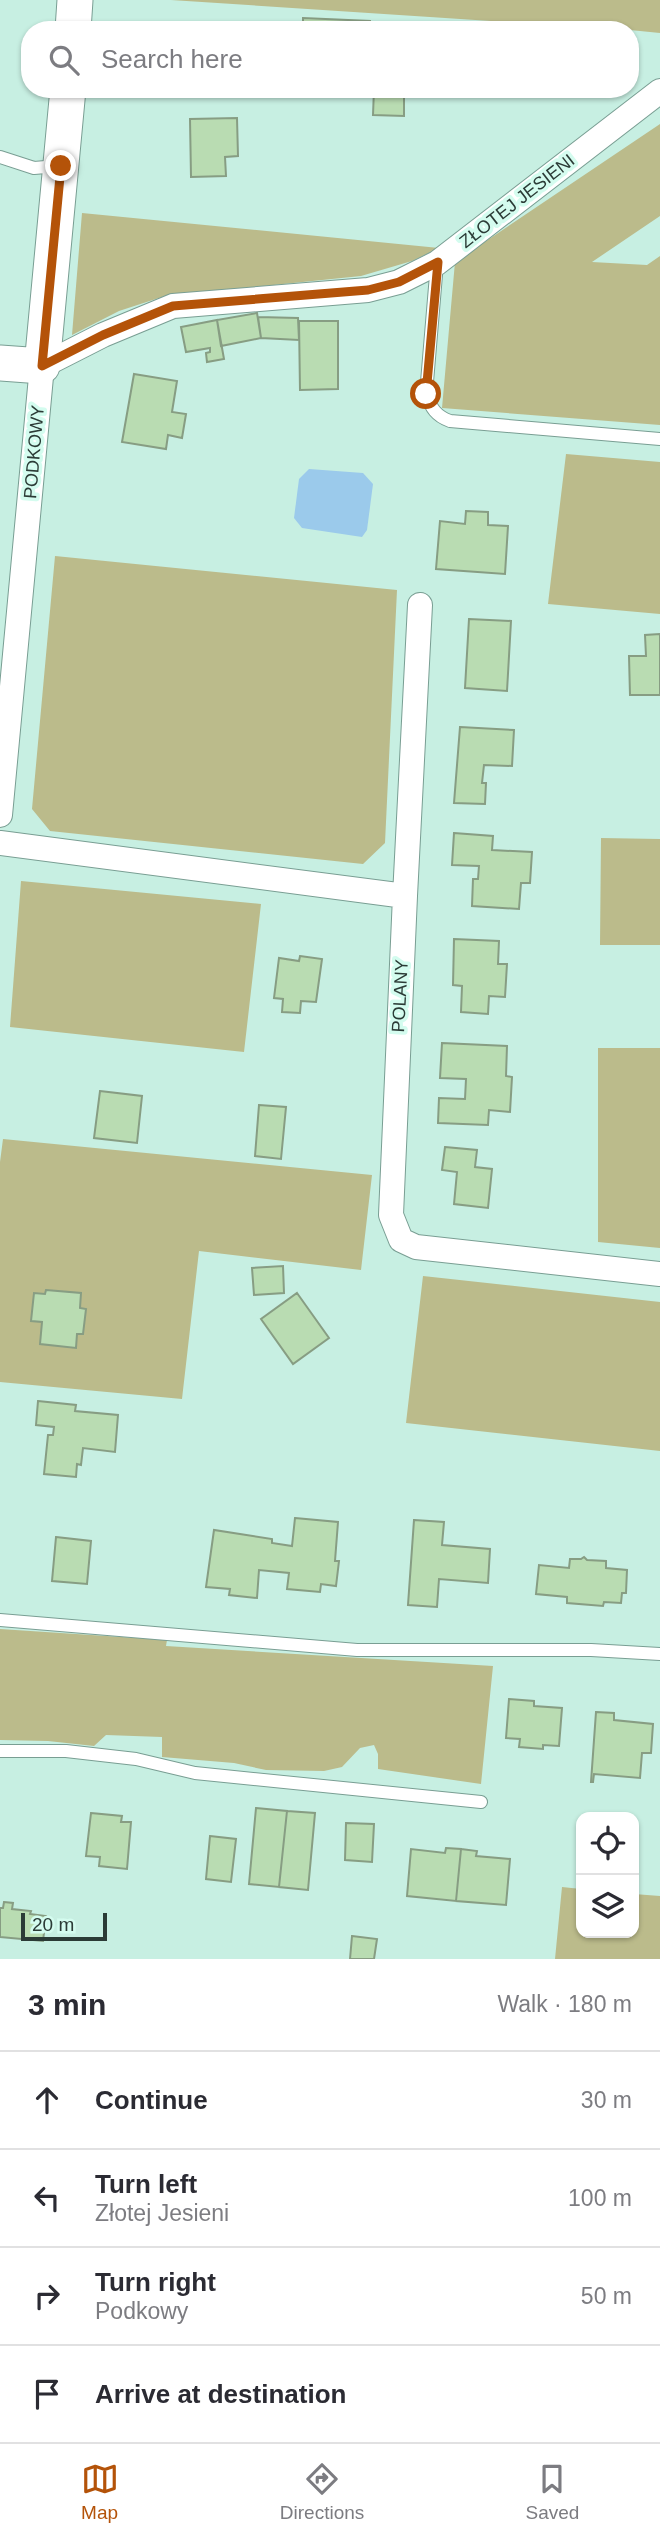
<!DOCTYPE html>
<html lang="en">
<head>
<meta charset="utf-8">
<style>
  body { margin:0; font-family:Arial,sans-serif; background:#f7f7f7; color:#2b2b33 }
  .controls { position:absolute; right:21px; bottom:21px; display:grid; overflow:hidden; border-radius:14px; box-shadow:0 2px 5px #0004 }
  .controls button { width:63px; height:63px; display:grid; place-items:center; padding:0; border:0; border-bottom:2px solid #e1e1e2; background:#fff; color:#2b2b33; font:35px sans-serif }
  .scale { position:absolute; left:21px; bottom:18px; width:86px; box-sizing:border-box; padding-left:7px; border:4px solid #2b3b36; border-top:0; font-size:19px; line-height:24px; white-space:nowrap; color:#2b3b36; -webkit-text-stroke:5px #d4fcef; paint-order:stroke }
  .stop { position:absolute; width:21px; height:21px; margin:-16px; border:5px solid #b45309; border-radius:50%; background:#fff }
  .stop.end { background:#b45309; border-color:#fff; box-shadow:0 2px 7px #0008 }
  .list { margin:0; padding:0; list-style:none }
  h2 { display:flex; justify-content:space-between; align-items:center; height:91px; margin:0; padding:0 28px; font-size:30px }
  h2 small { font-size:23px; font-weight:400; color:#7c7c81 }
  .list li { display:grid; grid-template-columns:46px 1fr auto; gap:21px; align-items:center; box-sizing:border-box; height:98px; padding:0 28px; border-top:2px solid #e1e1e2 }
  .list b { display:block; font-size:26px; white-space:nowrap }
  .list p { margin:0; font-size:23px; white-space:nowrap; color:#7c7c81 }
  .list em { font-size:23px; font-style:normal; color:#7c7c81 }
  .icon { flex:none; width:38px; height:38px; fill:none; stroke:currentColor; stroke-width:2; stroke-linecap:round; stroke-linejoin:round }
  .map { position:relative; flex:none; width:660px; height:1959px; overflow:hidden }
  .search { position:absolute; background:#fff; box-shadow:0 2px 5px #0004; left:21px; right:21px; top:21px; height:77px; display:flex; align-items:center; gap:18px; box-sizing:border-box; padding:0 24px; border-radius:28px; color:#7c7c81; font-size:26px }
  .sheet { height:483px; background:#fff }
  nav { display:flex; justify-content:space-around; align-items:center; box-sizing:border-box; height:98px; border-top:2px solid #e1e1e2; background:#fff; font-size:19px; color:#7c7c81 }
  nav a { display:grid; justify-items:center; gap:4px }
  nav .on { color:#b45309 }
  .map>svg:first-child { display:block }
  .green { fill:#bbbb8b }
  .water { fill:#9bcaeb }
  .building { fill:#b9dcb2; stroke:#879d83; stroke-width:2 }
  .lines { fill:none; stroke-linecap:round; stroke-linejoin:round }
  .lane-casing { stroke:#799e93; stroke-width:14 }
  .street-casing { stroke:#799e93; stroke-width:26 }
  .secondary-casing { stroke:#799e93; stroke-width:37 }
  .lane { stroke:#fff; stroke-width:12 }
  .street { stroke:#fff; stroke-width:24 }
  .secondary { stroke:#fff; stroke-width:35 }
  .route { stroke:#b45309; stroke-width:9 }
  .labels { text-anchor:middle; dominant-baseline:central; stroke-width:7; stroke-linejoin:round; paint-order:stroke }
  .street-label { font-size:18px; fill:#2b3b36; stroke:#d4fcef }
</style>
</head>
<body>
<div class="map">
<svg width="660" height="1959" viewBox="0 0 660 1959">
  <rect width="100%" height="100%" fill="#c7efe2"/>
  <!-- green -->
  <path class="green" d="M171,0H660V33L630,30Z
    M660,124V216L592,262L647,265L660,256V425L442,408L455,262Z
    M82,213L439,248L412,261L361,276L165,296L119,311L72,335Z
    M566,454L660,462V614L548,604Z
    M55,556L397,590L385,843L363,864L50,831L32,809Z
    M601,838L660,839V945H600Z
    M21,881L261,904L244,1052L10,1027Z
    M598,1048H660V1248L598,1242Z
    M3,1139L372,1175L361,1270L199,1251L182,1399L0,1382V1162Z
    M423,1276L660,1302V1451L406,1423Z
    M0,1629L167,1640L166,1646L493,1666L481,1784L378,1769V1754L374,1745L360,1748L342,1767L324,1771L266,1770L234,1763L162,1757V1737L106,1735L94,1746L48,1741L0,1740Z
    M562,1887L581,1889V1933H634V1894L660,1896V1959H555Z"/>
  <!-- water -->
  <path class="water" d="M309,469L363,473L373,484L367,530L362,537L302,528L294,518L299,479Z"/>
  <!-- building -->
  <path class="building" d="M303,18L370,21V30H303Z
    M374,89H404V116L373,115Z
    M237,118L238,156L225,157L226,176L191,177L190,119Z
    M257,313L261,338L221,346L217,320Z
    M258,317L298,318L299,340L261,338Z
    M217,320L224,359L207,362L206,353L210,352V348L186,352L181,327Z
    M299,321H338V389L300,390Z
    M134,374L177,381L172,412L186,414L182,438L168,435L166,449L122,442Z
    M466,511L488,512V525L508,526L505,574L436,569L440,521L465,524Z
    M469,619L511,621L507,691L465,688Z
    M660,634V695H630L629,656H646L645,635Z
    M460,727L514,730L512,766L484,765L482,783H486L485,804L454,803Z
    M454,833L493,836L492,850L532,852L530,883H521L519,909L472,906L473,879H478L479,866L452,865Z
    M454,939L499,941L498,964H507L505,997L489,996L488,1014L461,1012L462,986L453,985Z
    M300,956L322,959L316,1002L301,1001L300,1013L282,1012L283,999L274,998L279,958L299,961Z
    M442,1043L507,1046L506,1076L512,1077L510,1112L489,1110L488,1125L438,1123L439,1098L465,1099L466,1079L440,1078Z
    M100,1091L142,1096L137,1143L94,1138Z
    M259,1105L286,1107L281,1159L255,1156Z
    M445,1147L477,1150L475,1167L492,1169L488,1208L454,1204L457,1172L442,1170Z
    M283,1266L284,1293L254,1295L252,1268Z
    M46,1290L81,1293L80,1308L86,1309L83,1334H77L76,1348L40,1344L42,1322L31,1321L34,1293L45,1294Z
    M297,1293L329,1338L293,1364L261,1319Z
    M38,1401L76,1405L75,1411L118,1415L115,1452L83,1448L81,1465L77,1464L76,1477L44,1474L48,1435H53L54,1427L36,1425Z
    M295,1518L338,1522L335,1561H339L336,1586L321,1584L320,1592L287,1589L289,1573L259,1570L257,1598L229,1595L230,1589L206,1587L214,1530L272,1539V1543L292,1546Z
    M414,1520L444,1522L442,1545L490,1549L488,1583L439,1579L437,1607L408,1605Z
    M56,1537L91,1541L87,1584L52,1581Z
    M584,1557L587,1560L606,1561V1568L627,1570L626,1593H622L621,1603L604,1602L603,1606L567,1603V1597L536,1594L539,1565L569,1568L570,1559H581Z
    M509,1699L534,1701V1706L562,1708L559,1746L543,1745V1749L519,1747L520,1739L506,1738Z
    M596,1712L614,1713V1720L653,1724L651,1753H642L640,1778L594,1774L593,1782H591Z
    M256,1808L287,1811L279,1887L249,1884Z
    M287,1811L315,1813L308,1890L279,1887Z
    M91,1813L122,1816L121,1822H131L127,1869L99,1866L100,1857L86,1856Z
    M346,1823L374,1824L372,1862L345,1860Z
    M210,1836L236,1839L231,1882L206,1879Z
    M446,1848L461,1849L456,1901L407,1896L411,1849L445,1853Z
    M461,1849L477,1851L476,1856L510,1859L506,1905L456,1901Z
    M4,1902L13,1903L12,1909L31,1911L30,1914L46,1916L43,1941L0,1937V1908H3Z
    M352,1936L377,1939L374,1959H350Z"/>
  <g class="lines">
    <!-- lane casing -->
    <g class="lane-casing">
      <path id="lane" d="M0,157L34,168L58,166
        M437,263L426,394C431,408 436,416 450,421L660,439
        M0,1620L357,1650H591L660,1654
        M0,1751H66L136,1759L195,1773L481,1802"/>
    </g>
    <!-- street casing -->
    <g class="street-casing">
      <path id="street" d="M0,815L42,366L103,335L173,306L368,290L399,282L437,263L660,91
        M0,843L405,896L391,1215L401,1240L416,1247L660,1274
        M405,896L420,605"/>
    </g>
    <!-- secondary casing -->
    <g class="secondary-casing">
      <path id="secondary" d="M73,30L75,0
        M0,363L42,366L68,89"/>
    </g>
    <!-- lane -->
    <use href="#lane" class="lane"/>
    <!-- street -->
    <use href="#street" class="street"/>
    <!-- secondary -->
    <use href="#secondary" class="secondary"/>
  </g>
  <g class="lines">
    <!-- route -->
    <path class="route" d="M61,166L42,366L103,335L173,306L368,290L399,282L438,262L426,394"/>
  </g>
  <g class="labels">
    <!-- street labels -->
    <g class="street-label">
      <text transform="translate(517 201) rotate(-38)">ZŁOTEJ JESIENI</text>
      <text transform="translate(34 452) rotate(-85)">PODKOWY</text>
      <text transform="translate(400 996) rotate(-87)">POLANY</text>
    </g>
  </g>
</svg>
<div class="controls">
<button><svg class="icon" aria-label="locate" viewBox="0 0 24 24"><circle cx="12" cy="12" r="6"/><path d="M12 2v4M12 18v4M2 12h4M18 12h4"/></svg></button>
<button><svg class="icon" aria-label="layers" viewBox="0 0 24 24"><path d="M12 4l9 5-9 5-9-5zM3 14l9 5 9-5"/></svg></button>
</div>
<div class="scale">20 m</div>
<div class="stop" style="left:426px;top:394px"></div>
<div class="stop end" style="left:61px;top:166px"></div>
<div class="search"><svg class="icon" aria-label="search" viewBox="0 0 24 24"><circle cx="10" cy="10" r="6"/><path d="M15 15l6 6"/></svg>Search here</div>
</div>
<section class="sheet">
<h2>3 min<small>Walk · 180 m</small></h2>
<ul class="list">
<li><svg class="icon" aria-label="ahead" viewBox="0 0 24 24"><path d="M12 20V5M6 11l6-6 6 6"/></svg><div><b>Continue</b></div><em>30 m</em></li>
<li><svg class="icon" aria-label="left" viewBox="0 0 24 24"><path d="M17 20v-9H6M10 6l-5 5 5 5"/></svg><div><b>Turn left</b><p>Złotej Jesieni</p></div><em>100 m</em></li>
<li><svg class="icon" aria-label="right" viewBox="0 0 24 24"><path d="M7 20v-9h11M14 6l5 5-5 5"/></svg><div><b>Turn right</b><p>Podkowy</p></div><em>50 m</em></li>
<li><svg class="icon" aria-label="arrive" viewBox="0 0 24 24"><path d="M6 21V4h12l-3 4 3 4H6"/></svg><div><b>Arrive at destination</b></div></li>
</ul>
</section>
<nav>
<a class="on"><svg class="icon" aria-label="map" viewBox="0 0 24 24"><path d="M3 6l6-2 6 2 6-2v14l-6 2-6-2-6 2zM9 4v14M15 6v14"/></svg>Map</a>
<a><svg class="icon" aria-label="directions" viewBox="0 0 24 24"><path d="M12 3l9 9-9 9-9-9zM9 14v-3h6M13 9l2 2-2 2"/></svg>Directions</a>
<a><svg class="icon" aria-label="saved" viewBox="0 0 24 24"><path d="M7 4h10v16l-5-4-5 4z"/></svg>Saved</a>
</nav>
</body>
</html>
